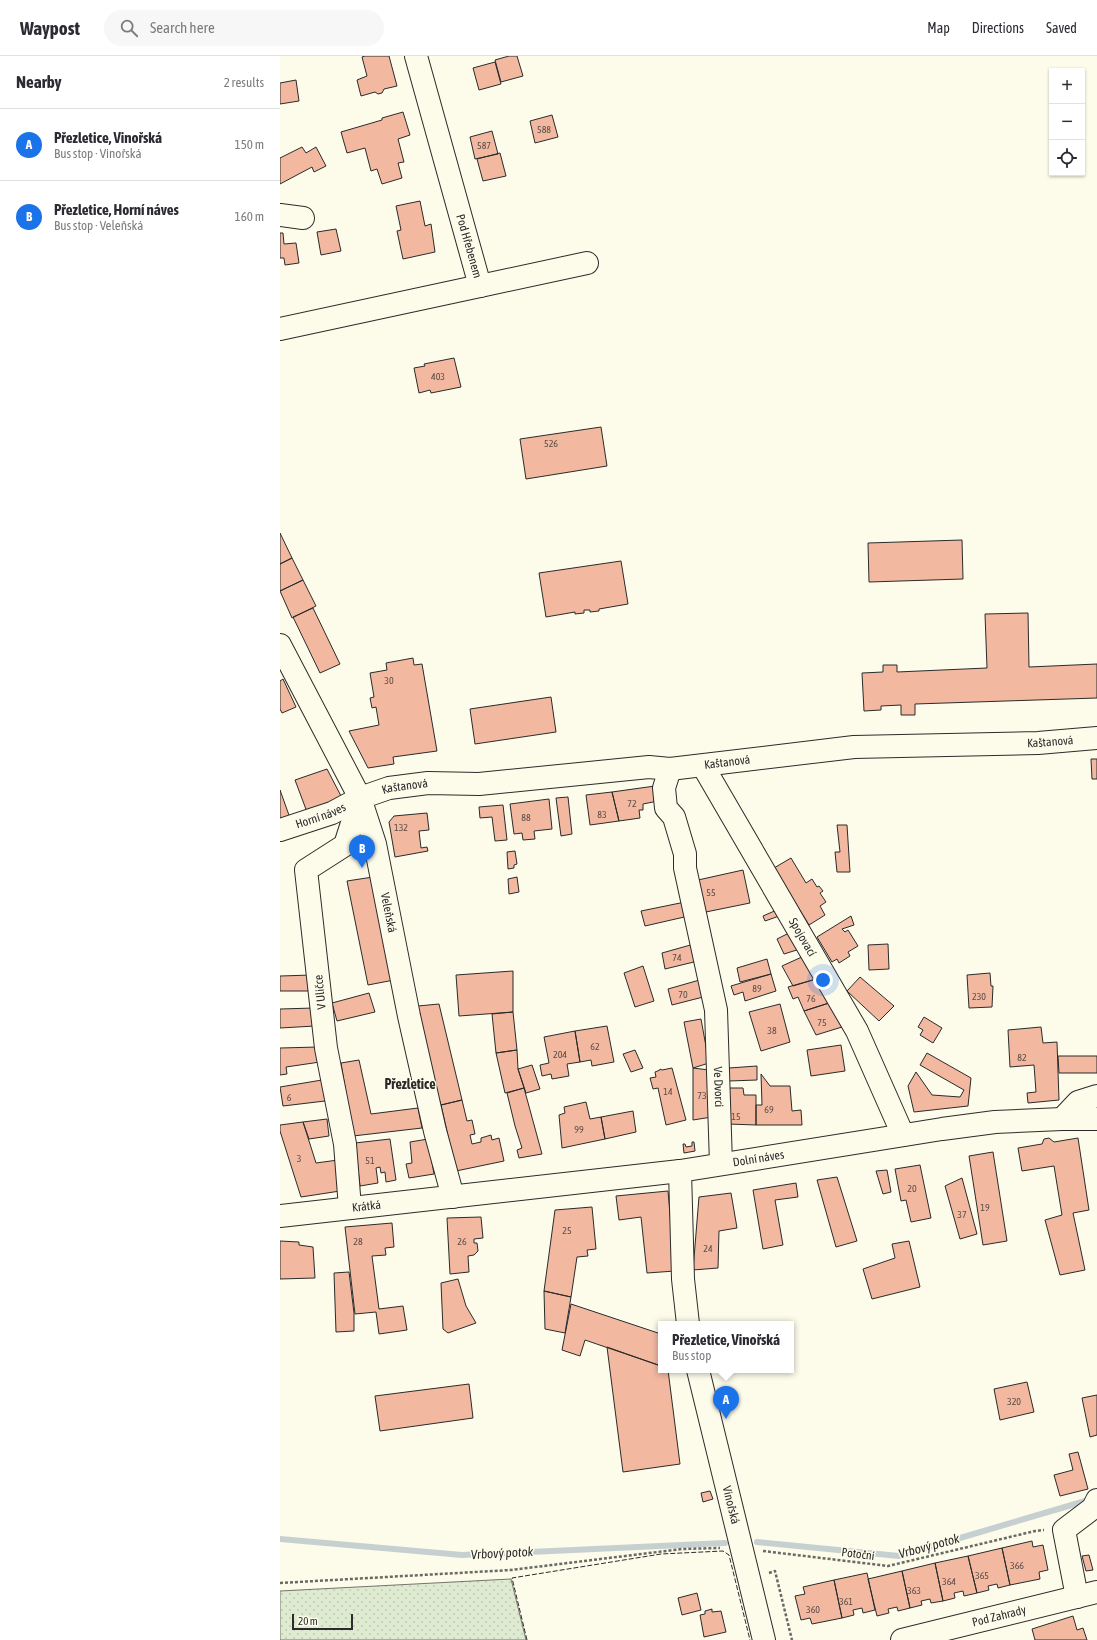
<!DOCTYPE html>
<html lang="en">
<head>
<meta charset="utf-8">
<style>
  body { margin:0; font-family:"Asap Condensed",sans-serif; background:#f7f7f7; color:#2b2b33 }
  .controls { position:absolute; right:12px; top:12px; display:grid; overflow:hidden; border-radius:0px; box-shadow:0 1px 3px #0004 }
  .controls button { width:36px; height:36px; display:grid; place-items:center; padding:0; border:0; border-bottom:1px solid #e1e1e2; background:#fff; color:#2b2b33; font:20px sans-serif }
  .scale { position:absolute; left:12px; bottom:10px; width:61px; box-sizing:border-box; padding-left:4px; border:2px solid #2b2b2b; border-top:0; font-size:11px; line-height:14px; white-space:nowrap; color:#2b2b2b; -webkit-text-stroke:3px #fdfbea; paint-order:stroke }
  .you { position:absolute; left:543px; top:924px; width:14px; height:14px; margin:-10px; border:3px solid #fff; border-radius:50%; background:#1a73e8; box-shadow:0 0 0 6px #1a73e833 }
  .badge { display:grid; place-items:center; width:26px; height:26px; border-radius:50%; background:#1a73e8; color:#fff; font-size:13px; font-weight:700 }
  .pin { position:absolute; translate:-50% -33px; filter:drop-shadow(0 1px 2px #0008) }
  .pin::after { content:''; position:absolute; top:21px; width:14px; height:12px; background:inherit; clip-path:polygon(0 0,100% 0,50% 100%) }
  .popup { position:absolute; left:378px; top:1265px; width:136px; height:52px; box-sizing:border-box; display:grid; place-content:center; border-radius:0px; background:#fff; filter:drop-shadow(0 1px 3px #0005); font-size:13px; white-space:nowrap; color:#7c7c81 }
  .popup b { font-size:15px; color:#2b2b33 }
  .popup::after { content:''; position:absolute; left:50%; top:100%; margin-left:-8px; border:8px solid transparent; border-top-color:#fff }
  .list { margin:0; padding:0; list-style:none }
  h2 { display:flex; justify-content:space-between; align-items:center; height:52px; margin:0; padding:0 16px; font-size:17px }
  h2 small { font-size:13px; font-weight:400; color:#7c7c81 }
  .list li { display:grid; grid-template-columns:26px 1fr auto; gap:12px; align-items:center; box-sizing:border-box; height:72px; padding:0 16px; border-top:1px solid #e1e1e2 }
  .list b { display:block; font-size:15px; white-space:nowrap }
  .list p { margin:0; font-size:13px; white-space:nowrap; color:#7c7c81 }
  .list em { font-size:13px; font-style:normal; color:#7c7c81 }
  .icon { flex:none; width:22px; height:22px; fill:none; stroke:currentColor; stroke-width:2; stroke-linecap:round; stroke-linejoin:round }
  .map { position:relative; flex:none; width:817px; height:1584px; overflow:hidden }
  header { display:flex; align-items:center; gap:24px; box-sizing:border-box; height:56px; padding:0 20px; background:#fff; border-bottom:1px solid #e1e1e2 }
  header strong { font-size:19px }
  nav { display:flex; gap:22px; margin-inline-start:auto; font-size:14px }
  .search { width:280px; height:36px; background:#f7f7f7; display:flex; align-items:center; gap:10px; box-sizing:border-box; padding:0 14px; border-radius:22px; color:#7c7c81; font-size:15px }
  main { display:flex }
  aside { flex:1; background:#fff }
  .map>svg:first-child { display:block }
  .grass { fill:url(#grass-dots); stroke:#74746e }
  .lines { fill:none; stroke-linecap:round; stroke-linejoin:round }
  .stream { stroke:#c7d0d0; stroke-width:6 }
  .building { fill:#f2b8a0; stroke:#2b2b2b }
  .minor-casing { stroke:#2b2b2b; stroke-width:24 }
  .path { stroke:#6a6964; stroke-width:2.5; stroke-dasharray:3 2; stroke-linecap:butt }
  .minor { stroke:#fdfbea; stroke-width:22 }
  .fence { stroke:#2b2b2b; stroke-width:1; stroke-dasharray:5 2; stroke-linecap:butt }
  .labels { text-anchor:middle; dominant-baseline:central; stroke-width:3; stroke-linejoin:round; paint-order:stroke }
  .number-label { font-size:10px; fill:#5d4e48 }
  .street-label { font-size:12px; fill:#2b2b2b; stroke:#fdfbea }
  .water-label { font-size:13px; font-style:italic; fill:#2b2b2b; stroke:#fdfbea }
  .quarter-label { font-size:14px; font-weight:bold; fill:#2b2b2b; stroke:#fdfbea }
</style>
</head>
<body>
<header>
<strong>Waypost</strong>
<div class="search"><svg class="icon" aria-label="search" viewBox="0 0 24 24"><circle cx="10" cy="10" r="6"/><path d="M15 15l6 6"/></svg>Search here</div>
<nav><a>Map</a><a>Directions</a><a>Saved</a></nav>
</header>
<main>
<aside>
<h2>Nearby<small>2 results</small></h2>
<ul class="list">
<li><span class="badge">A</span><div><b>Přezletice, Vinořská</b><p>Bus stop · Vinořská</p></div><em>150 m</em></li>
<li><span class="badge">B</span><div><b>Přezletice, Horní náves</b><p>Bus stop · Veleňská</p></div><em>160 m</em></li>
</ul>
</aside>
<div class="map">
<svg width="817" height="1584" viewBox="0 0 817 1584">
  <defs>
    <pattern id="grass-dots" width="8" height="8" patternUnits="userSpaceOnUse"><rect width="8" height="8" fill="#deebd1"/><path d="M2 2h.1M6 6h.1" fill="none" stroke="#bfcab4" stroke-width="1.8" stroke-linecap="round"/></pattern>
  </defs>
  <rect width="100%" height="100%" fill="#fdfbea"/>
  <!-- grass -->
  <path class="grass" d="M231,1523L246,1584H0V1535Z"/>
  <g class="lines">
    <!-- stream -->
    <path class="stream" d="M0,1483L182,1499L445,1487
      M477,1486L619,1500L812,1443"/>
  </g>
  <!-- building -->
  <path class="building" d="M85,0H109L117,30L104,33L102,37L98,38L95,36L81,40L77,24L87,20L82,1Z
    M229,0H237L243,20L221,26L215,4Z
    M215,6L221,28L199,34L193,12Z
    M16,24L19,45L0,48V27Z
    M123,56L130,79L118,83L124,106L118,107L122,122L102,128L97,113L91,115L85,92L67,97L61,76L102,64V62Z
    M272,59L278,81L255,87L250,65Z
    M212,75L218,98L195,103L190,81Z
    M22,91L26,97L36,91L46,110L34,116L32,111L0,128V102Z
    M220,97L226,120L203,125L197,103Z
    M140,145L145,170L151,168L155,196L123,203L117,175L121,174L116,150Z
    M56,173L61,195L41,199L37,176Z
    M0,177H3L4,188L16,187L19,207L5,209L4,202H0Z
    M174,302L181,331L151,337L150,334L139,337L134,312L145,310L144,308Z
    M321,371L327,410L246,423L240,383Z
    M0,477L12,502L0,508Z
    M682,484L683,523L589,526L588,487Z
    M12,502L23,524L0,535V508Z
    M341,505L348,548L319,553V555L310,556V554H304V557L295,558V556L266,561L259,517Z
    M23,524L36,550L12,562L0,535Z
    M33,552L60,608L40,617L13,561Z
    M748,557L749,611L817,608V642L635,648V659H621V649L601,650V654L584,655L582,617L603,616V609H617V616L707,612L705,558Z
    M133,602L134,609L142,608L157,695L113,701L114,708L88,712L69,675L99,669L96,651L92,652L90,642L94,641L90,617L107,614L106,607Z
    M3,623L16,651L2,657L0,653V625Z
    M271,641L276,676L195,688L190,653Z
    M811,703H817V723H812Z
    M47,713L61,740L59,744L27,756L15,724Z
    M375,730L378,745L363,748V754H359L360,762L339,765L332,736Z
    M0,734L10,762L0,766Z
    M332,736L339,765L310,769L306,739Z
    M288,741L292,778L281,780L276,742Z
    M269,743L272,773L254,775L255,783L243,784L242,777L234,778L230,748Z
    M223,749L227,784L215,785L212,761L200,762L199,751Z
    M147,757L149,774L139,775L141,792L147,791L148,795L115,801L109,766L114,760Z
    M557,769H567L570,816H557L555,796H560Z
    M235,795L237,808L234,809V812L228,813L227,796Z
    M511,802L526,827L532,823L537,831L539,830L543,835L540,837L546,846L540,850L545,859L529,869L494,812Z
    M463,814L470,847L416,858L409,826Z
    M93,821L114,924L88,929L67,825Z
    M237,821L239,836L229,838L228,823Z
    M410,845L413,859L365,870L361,855Z
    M499,853L502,859L485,865L483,860Z
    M571,860L574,869L562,873L565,876L568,874L578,890L568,896L570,900L559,907L557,903L552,906L537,881Z
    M511,876L520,893L504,898L497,883Z
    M414,888L418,905L385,913L382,897Z
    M608,888L609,913L589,914L588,889Z
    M524,900L536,923L513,930L502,910Z
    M487,903L491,918L460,926L457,912Z
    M363,910L374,945L355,951L344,917Z
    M233,915V956L179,960L176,919Z
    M710,917L711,930H713L712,951L689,952L687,919Z
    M491,918L496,935L465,945L463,936L454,939L451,930Z
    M32,919L33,935H0V920Z
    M580,921L614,950L599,965L567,935Z
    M423,923L427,940L392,949L388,933Z
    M536,923L549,947L524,955L518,941L513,943L508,931Z
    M89,937L95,956L57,965L52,947Z
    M549,947L562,971L536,979L524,955Z
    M159,948L182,1044L161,1049L146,1003L138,950Z
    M500,948L510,986L481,995L469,956Z
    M34,952L35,970L0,972V953Z
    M233,956L237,994L216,997L212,958Z
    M644,961L662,972L653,987L640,979L643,974L638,971Z
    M421,963L429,1007L413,1012L404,966Z
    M327,970L334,1006L312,1010L311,1004L300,1006L295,975Z
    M761,971L763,987L777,986L779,1044L748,1047L747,1037L756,1036L754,1009L730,1011L728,974Z
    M295,975L300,1006L287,1008L289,1020L272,1023L271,1018L262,1020L260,1009L269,1007L264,981Z
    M561,989L565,1015L531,1020L527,994Z
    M38,991L40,1006L6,1011L7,1018L0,1019V992Z
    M237,994L238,1013L244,1032L225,1037L216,997Z
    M355,994L363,1012L351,1016L343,998Z
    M647,997L691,1022L688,1050L634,1056L628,1030L636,1016L652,1039L680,1041L684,1034L640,1009Z
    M778,1000H817V1017H779Z
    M79,1004L91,1058L138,1052L142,1072L73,1080L61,1007Z
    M252,1009L260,1033L246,1037L238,1013Z
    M477,1010V1024L449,1025V1012Z
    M392,1012L406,1064L386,1069L378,1032L373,1033L370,1022L376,1021L375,1016L380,1014V1013L382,1014Z
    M413,1012L429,1014L432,1061L413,1064Z
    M481,1018L490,1030H510L512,1055L521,1054L522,1069H476V1049H482Z
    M42,1024L45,1045L3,1050L0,1031Z
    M244,1032L262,1098L239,1102L237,1094L242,1092L235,1070L227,1037Z
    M449,1032H463L464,1039H476V1069L448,1068Z
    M182,1044L187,1065L192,1064L195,1078L190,1079L192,1088L201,1086V1082L211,1079L212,1084L219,1082L224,1105L176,1115L161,1049Z
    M306,1046L310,1063L321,1061L325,1083L282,1092L279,1059L285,1057L284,1051Z
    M353,1055L356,1076L325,1083L321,1061Z
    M47,1063L49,1080L29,1083L23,1066Z
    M23,1066L36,1107L58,1104L60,1135L21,1141L0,1075V1069Z
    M769,1082L774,1086L798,1082L809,1154L793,1157L805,1214L780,1219L765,1164L782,1159L774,1110L742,1115L738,1092L762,1088L764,1083Z
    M110,1083L116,1124L106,1126L105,1116L101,1117L100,1111L96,1112L98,1127L80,1130L75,1087Z
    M148,1083L154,1118L129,1122L126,1108L132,1107L130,1086Z
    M412,1086H414L415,1095L404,1097L403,1088H405L406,1091L412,1090Z
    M713,1096L727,1185L703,1189L689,1100Z
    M640,1109L651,1162L631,1166L626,1144L621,1145L615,1113Z
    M607,1114L611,1136L603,1138L596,1115Z
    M557,1121L577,1185L556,1191L537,1124Z
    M682,1122L697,1178L680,1183L665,1130Z
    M516,1127L518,1141L495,1144L503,1189L483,1193L473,1134Z
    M388,1135L395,1215L367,1217L361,1161L339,1164L336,1140Z
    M451,1137L457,1172L439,1175L438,1212L413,1214L419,1141Z
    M312,1151L316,1193L307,1194L308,1200L297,1201L291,1241L264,1235L275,1154Z
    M201,1161L203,1182L194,1183V1187H197L198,1195L194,1199L188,1200L189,1216L170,1218L167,1162Z
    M112,1167L114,1191L105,1192L106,1199L92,1200L99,1253L123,1250L127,1274L99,1278L96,1256L75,1258L65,1171Z
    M0,1185L19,1186V1189L33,1191L35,1222L0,1223Z
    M629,1185L640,1231L592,1243L583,1213L615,1202L612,1188Z
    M69,1216L74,1257V1275L56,1276L54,1217Z
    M178,1223L186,1250L196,1267L168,1277L163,1273L161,1227Z
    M264,1235L291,1241L285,1277L265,1273Z
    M291,1248L381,1278V1310L305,1284L300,1300L282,1294Z
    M327,1291L381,1310V1314H388L400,1408L343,1416Z
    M747,1326L754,1356L720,1364L714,1333Z
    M189,1328L193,1362L100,1375L95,1340Z
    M817,1339V1379L810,1381L802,1342Z
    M798,1396L808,1433L780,1440L774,1419L793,1414L789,1398Z
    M430,1435L433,1443L423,1446L421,1437Z
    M752,1485L753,1491L763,1489L768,1514L759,1516L760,1523L730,1529L722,1492Z
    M722,1492L730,1529L718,1532L717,1528L708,1530L709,1534L697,1537L688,1500Z
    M809,1499L813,1514L806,1515L802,1500Z
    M688,1500L697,1537L684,1540L683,1535L674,1537L675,1542L663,1545L655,1507Z
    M655,1507L663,1545L651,1547L650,1543L641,1545L642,1549L630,1552L622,1515Z
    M622,1515L630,1552L618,1555L617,1551L608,1553L609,1557L597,1560L588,1523Z
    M587,1517L595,1554L583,1557L582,1552L573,1554L574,1559L562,1562L554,1524Z
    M554,1524L562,1562L532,1568L530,1562L521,1564L515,1540L525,1538L523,1531Z
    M417,1537L421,1554L402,1559L398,1542Z
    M432,1553V1556L441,1555L446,1576L424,1581L420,1559L425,1558V1555Z
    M793,1560L797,1574L803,1572L807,1584H755L752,1573Z"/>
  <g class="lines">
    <!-- minor casing -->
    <g class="minor-casing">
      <g id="minor">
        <path d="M0,159L23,162"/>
        <path d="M200,230L307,207"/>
        <path d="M0,273L200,230L136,0"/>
        <path id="s1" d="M0,589L80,742L95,788L129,960L155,1075L173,1141"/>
        <path id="s2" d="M423,710L577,975L623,1079"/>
        <path id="s3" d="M390,713L384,732L386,752L394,761L405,798V812L436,954L441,1108"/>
        <path id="s4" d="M0,774L52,757L80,742L109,732L148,727L199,728L369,711L390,713L574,691L758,687L817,682"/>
        <path d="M782,1063L798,1046L817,1040"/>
        <path d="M400,1115L403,1223L408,1268"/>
        <path d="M70,1152L65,1088L46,992L26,814L65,789L80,742"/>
        <path id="s5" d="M0,1160L400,1115L662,1073L715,1066L782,1063H817"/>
        <path id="s6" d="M418,1314L484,1584"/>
        <path d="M797,1541L784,1474L813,1452L817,1444"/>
        <path id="s7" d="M622,1584L817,1536"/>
      </g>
    </g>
    <!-- path -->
    <path class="path" d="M483,1495L608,1510L755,1475L764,1474
      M489,1517L495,1515L512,1584
      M0,1527L231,1514L402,1493L440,1492"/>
    <!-- minor -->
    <use href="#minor" class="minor"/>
    <!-- fence -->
    <path class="fence" d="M247,1584L232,1522L381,1498L443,1495L449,1499L470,1584"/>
  </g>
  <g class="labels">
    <!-- number labels -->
    <g class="number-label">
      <text x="264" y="73">588</text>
      <text x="204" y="89">587</text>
      <text x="158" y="320">403</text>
      <text x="271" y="387">526</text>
      <text x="109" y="624">30</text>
      <text x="352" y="747">72</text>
      <text x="322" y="758">83</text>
      <text x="246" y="761">88</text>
      <text x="121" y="771">132</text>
      <text x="431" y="836">55</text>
      <text x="397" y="901">74</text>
      <text x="477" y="932">89</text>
      <text x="403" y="938">70</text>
      <text x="699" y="940">230</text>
      <text x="531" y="942">76</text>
      <text x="542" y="966">75</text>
      <text x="492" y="974">38</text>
      <text x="315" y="990">62</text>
      <text x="280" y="998">204</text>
      <text x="742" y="1001">82</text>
      <text x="388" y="1035">14</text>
      <text x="422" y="1039">73</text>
      <text x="9" y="1041">6</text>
      <text x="489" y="1053">69</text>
      <text x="456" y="1060">15</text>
      <text x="299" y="1073">99</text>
      <text x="19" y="1102">3</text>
      <text x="90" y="1104">51</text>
      <text x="632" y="1132">20</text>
      <text x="705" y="1151">19</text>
      <text x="682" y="1158">37</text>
      <text x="287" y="1174">25</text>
      <text x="78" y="1185">28</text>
      <text x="182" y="1185">26</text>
      <text x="428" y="1192">24</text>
      <text x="734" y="1345">320</text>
      <text x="737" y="1509">366</text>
      <text x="702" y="1519">365</text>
      <text x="669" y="1525">364</text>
      <text x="634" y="1534">363</text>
      <text x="566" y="1545">361</text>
      <text x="533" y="1553">360</text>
    </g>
    <!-- street labels -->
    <g class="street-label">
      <text transform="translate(189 190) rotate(74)">Pod Hřebenem</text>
      <text stroke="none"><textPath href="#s4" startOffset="781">Kaštanová</textPath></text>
      <text stroke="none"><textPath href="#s4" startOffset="457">Kaštanová</textPath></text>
      <text stroke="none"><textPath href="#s4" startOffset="133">Kaštanová</textPath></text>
      <text stroke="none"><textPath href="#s4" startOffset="43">Horní náves</textPath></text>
      <text stroke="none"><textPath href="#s1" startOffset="291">Veleňská</textPath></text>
      <text stroke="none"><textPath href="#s2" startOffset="198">Spojovací</textPath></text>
      <text transform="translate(40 936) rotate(-96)">V Uličce</text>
      <text stroke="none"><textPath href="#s3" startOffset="327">Ve Dvorci</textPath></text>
      <text stroke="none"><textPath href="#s5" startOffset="482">Dolní náves</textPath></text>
      <text stroke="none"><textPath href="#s5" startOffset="87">Krátká</textPath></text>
      <text stroke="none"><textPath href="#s6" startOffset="139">Vinořská</textPath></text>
      <text transform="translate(578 1498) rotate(7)">Potoční</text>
      <text stroke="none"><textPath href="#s7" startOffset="100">Pod Zahrady</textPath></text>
    </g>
    <!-- water labels -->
    <g class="water-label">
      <text transform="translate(649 1490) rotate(-15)">Vrbový potok</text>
      <text transform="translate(222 1497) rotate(-3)">Vrbový potok</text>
    </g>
    <!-- quarter labels -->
    <g class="quarter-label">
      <text x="130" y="1028">Přezletice</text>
    </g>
  </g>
</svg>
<div class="controls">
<button>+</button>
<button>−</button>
<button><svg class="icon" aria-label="locate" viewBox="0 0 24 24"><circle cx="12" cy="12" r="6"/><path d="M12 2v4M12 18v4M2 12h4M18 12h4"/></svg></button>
</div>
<div class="scale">20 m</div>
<div class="you"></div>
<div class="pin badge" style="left:446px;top:1363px">A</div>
<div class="popup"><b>Přezletice, Vinořská</b>Bus stop</div>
<div class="pin badge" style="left:82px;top:812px">B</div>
</div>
</main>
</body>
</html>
